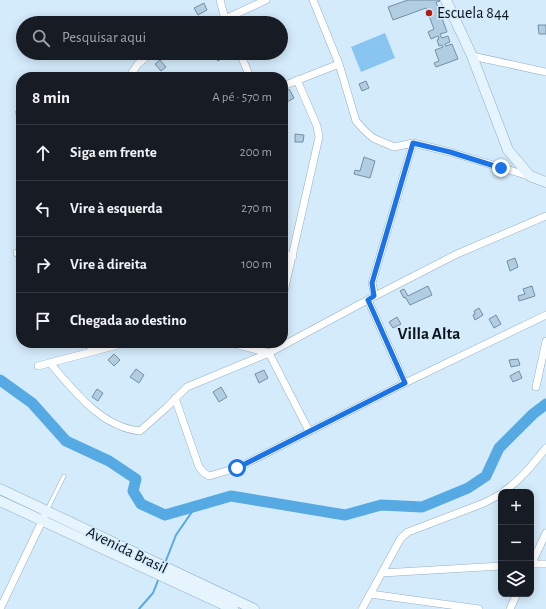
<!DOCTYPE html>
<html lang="pt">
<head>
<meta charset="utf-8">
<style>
  body { margin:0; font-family:"Alegreya Sans",sans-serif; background:#20242c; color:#f1f3f6 }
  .controls { position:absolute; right:12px; bottom:12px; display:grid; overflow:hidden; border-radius:8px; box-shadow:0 2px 10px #0003 }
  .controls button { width:36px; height:36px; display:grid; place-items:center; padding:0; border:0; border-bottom:1px solid #363941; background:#171b24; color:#f1f3f6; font:20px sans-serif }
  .stop { position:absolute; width:12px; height:12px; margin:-9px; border:3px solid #1a73e8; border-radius:50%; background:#fff }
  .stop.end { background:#1a73e8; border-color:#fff; box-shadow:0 1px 4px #0008 }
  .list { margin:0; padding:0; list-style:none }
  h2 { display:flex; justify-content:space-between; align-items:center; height:52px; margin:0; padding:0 16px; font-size:17px }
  h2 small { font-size:13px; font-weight:400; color:#9ea1a6 }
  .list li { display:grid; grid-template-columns:26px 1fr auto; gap:12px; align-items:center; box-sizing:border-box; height:56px; padding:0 16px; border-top:1px solid #363941 }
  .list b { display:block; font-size:15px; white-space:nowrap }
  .list em { font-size:13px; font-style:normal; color:#9ea1a6 }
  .icon { flex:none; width:22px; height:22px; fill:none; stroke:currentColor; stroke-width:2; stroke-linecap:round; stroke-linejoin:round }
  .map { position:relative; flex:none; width:546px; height:609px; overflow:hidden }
  .search { position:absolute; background:#171b24; box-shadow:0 2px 10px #0003; left:16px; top:16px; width:272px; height:44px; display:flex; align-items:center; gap:10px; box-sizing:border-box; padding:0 14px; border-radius:22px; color:#9ea1a6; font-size:15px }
  .panel { position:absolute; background:#171b24; box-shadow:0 2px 10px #0003; left:16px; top:72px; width:272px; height:276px; border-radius:16px }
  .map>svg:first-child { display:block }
  .green { fill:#88c5f0 }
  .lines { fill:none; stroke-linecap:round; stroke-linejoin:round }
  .stream { stroke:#56aae3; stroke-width:2 }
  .river { stroke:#56aae3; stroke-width:11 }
  .building { fill:#b1cde2; stroke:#748ea2 }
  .service-casing { stroke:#93afc4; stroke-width:4.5 }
  .minor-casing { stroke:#93afc4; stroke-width:8 }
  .secondary-casing { stroke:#93afc4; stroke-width:11 }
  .service { stroke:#fff; stroke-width:3.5 }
  .minor { stroke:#fff; stroke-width:7 }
  .secondary { stroke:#e6f4fd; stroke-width:10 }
  .route { stroke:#1a73e8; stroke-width:5 }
  .poi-dot { fill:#ae1f0e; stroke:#d4ebfc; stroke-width:1.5 }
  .labels { text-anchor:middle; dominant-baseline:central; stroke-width:3; stroke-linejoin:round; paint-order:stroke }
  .poi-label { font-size:16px; fill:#0b151c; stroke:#d4ebfc; text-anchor:start }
  .street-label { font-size:16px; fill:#0b151c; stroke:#d4ebfc }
  .neighbourhood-label { font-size:17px; font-weight:bold; fill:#0b151c; stroke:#d4ebfc }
</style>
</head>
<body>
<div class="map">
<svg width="546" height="609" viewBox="0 0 546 609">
  <rect width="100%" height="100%" fill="#d4ebfc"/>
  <!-- green -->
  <path class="green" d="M385,33L395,58L361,72L351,47Z"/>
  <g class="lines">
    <!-- stream -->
    <path class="stream" d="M165,563L176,535L196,506
      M139,609L153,593L159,578"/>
    <!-- river -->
    <path class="river" d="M0,380L32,403L66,441L109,461L136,479L133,491L141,504L165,515L231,496L345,515L381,505L422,507L468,488L486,476L499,448L533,414L546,404"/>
  </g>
  <!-- building -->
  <path class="building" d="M408,0H439L440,1L436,2L447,32L440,34L442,38L448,36L450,42L445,44L446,46L452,44L458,59L436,67L434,63L439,61L435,50L443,47L442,45L439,46L437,40L439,39L438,36L431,39L428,32L434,29L426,8L393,20L388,7Z
    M204,3L207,10L198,15L194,8Z
    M538,25H546V34H539Z
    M218,53H221L224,57L218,61L214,56Z
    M160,60L166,67L161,71L155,64Z
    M366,81L369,88L362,91L359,84Z
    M289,89L294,98L287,102L283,94V92Z
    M16,111H21V121L17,122Z
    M295,134L304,135L303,142H295Z
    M364,157L375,161L370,178L354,174L355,170L360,171Z
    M515,258L518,267L510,271L507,261Z
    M428,286L432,295L410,305L405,297L404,298L400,291L404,289L408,296Z
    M532,286L535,296L519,301L518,296L525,294L523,289Z
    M479,308L483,315L475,320L473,315L475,314L474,311Z
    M496,315L501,324L494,328L489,319Z
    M397,317L401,324L393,328L389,322Z
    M114,354L120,360L114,366L108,360Z
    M518,359L520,365L511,367L509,360Z
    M136,369L144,375L139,383L130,377Z
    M264,370L268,378L259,383L255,374Z
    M519,371L522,378L513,382L510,376Z
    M221,387L227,397L219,402L213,392Z
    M97,389L103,393L98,401L92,397Z"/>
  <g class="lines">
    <!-- service casing -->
    <g class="service-casing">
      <path id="service" d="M47,510L64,476"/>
    </g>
    <!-- minor casing -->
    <g class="minor-casing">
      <path id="minor" d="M313,0L339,64L356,121L364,130L373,138L394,147L413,143L450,152L529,176
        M215,23L225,19L220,0
        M226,23L225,19L266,0
        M240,53L250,77
        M472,56L546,72
        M129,77L138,64L151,53
        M283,86L339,64
        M17,253L21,252
        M283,254L293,256
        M283,296L319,137L317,126L297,80
        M375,296L372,283L413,143
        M368,300L405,383
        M87,343L94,351
        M230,343L269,353L309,431
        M50,363C74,391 101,427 140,431L166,408L187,387L269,353L375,296L457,254L546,216
        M38,366L125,343
        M536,387L546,341
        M175,398L199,467L203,472L209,476L237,468L405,383L546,315
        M503,492C520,481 533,464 546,448
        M531,564H546
        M531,565L546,533
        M382,573L501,566
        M370,594L479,609
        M0,609L44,517
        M362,609L401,538L408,532L484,503L501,494
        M510,609L517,594"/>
    </g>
    <!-- secondary casing -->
    <g class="secondary-casing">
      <path id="secondary" d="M446,0L472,56L508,150L530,176L546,182
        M0,489L254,609
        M0,501L233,609"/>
    </g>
    <!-- service -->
    <use href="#service" class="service"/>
    <!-- minor -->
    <use href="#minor" class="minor"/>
    <!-- secondary -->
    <use href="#secondary" class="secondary"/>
  </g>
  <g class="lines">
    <!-- route -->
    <path class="route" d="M237,468L405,383L368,300L374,296L372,283L413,143L450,152L501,168"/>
  </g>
  <!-- markers -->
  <circle class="poi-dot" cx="429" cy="13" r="4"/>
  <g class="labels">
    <!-- poi labels -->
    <g class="poi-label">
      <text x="437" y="13">Escuela 844</text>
    </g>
    <!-- street labels -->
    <g class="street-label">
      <text transform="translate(127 550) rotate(26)">Avenida Brasil</text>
    </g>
    <!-- neighbourhood labels -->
    <g class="neighbourhood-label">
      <text x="429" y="333">Villa Alta</text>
    </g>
  </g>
</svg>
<div class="controls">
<button>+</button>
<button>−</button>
<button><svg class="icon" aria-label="layers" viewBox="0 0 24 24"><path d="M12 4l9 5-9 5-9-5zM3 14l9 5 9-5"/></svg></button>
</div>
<div class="stop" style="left:237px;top:468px"></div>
<div class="stop end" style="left:501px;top:168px"></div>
<div class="search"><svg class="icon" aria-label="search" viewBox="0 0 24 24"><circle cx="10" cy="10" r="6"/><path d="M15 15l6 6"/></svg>Pesquisar aqui</div>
<section class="panel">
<h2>8 min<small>A pé · 570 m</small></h2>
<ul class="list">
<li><svg class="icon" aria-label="ahead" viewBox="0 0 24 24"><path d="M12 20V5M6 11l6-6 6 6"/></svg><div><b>Siga em frente</b></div><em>200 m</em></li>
<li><svg class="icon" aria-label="left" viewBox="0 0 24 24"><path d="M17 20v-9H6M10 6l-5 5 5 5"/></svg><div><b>Vire à esquerda</b></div><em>270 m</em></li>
<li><svg class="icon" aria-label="right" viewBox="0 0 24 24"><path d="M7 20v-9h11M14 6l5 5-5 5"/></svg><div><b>Vire à direita</b></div><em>100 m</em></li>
<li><svg class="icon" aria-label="arrive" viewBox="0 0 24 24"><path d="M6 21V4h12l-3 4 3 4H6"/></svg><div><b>Chegada ao destino</b></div></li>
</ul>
</section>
</div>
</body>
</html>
